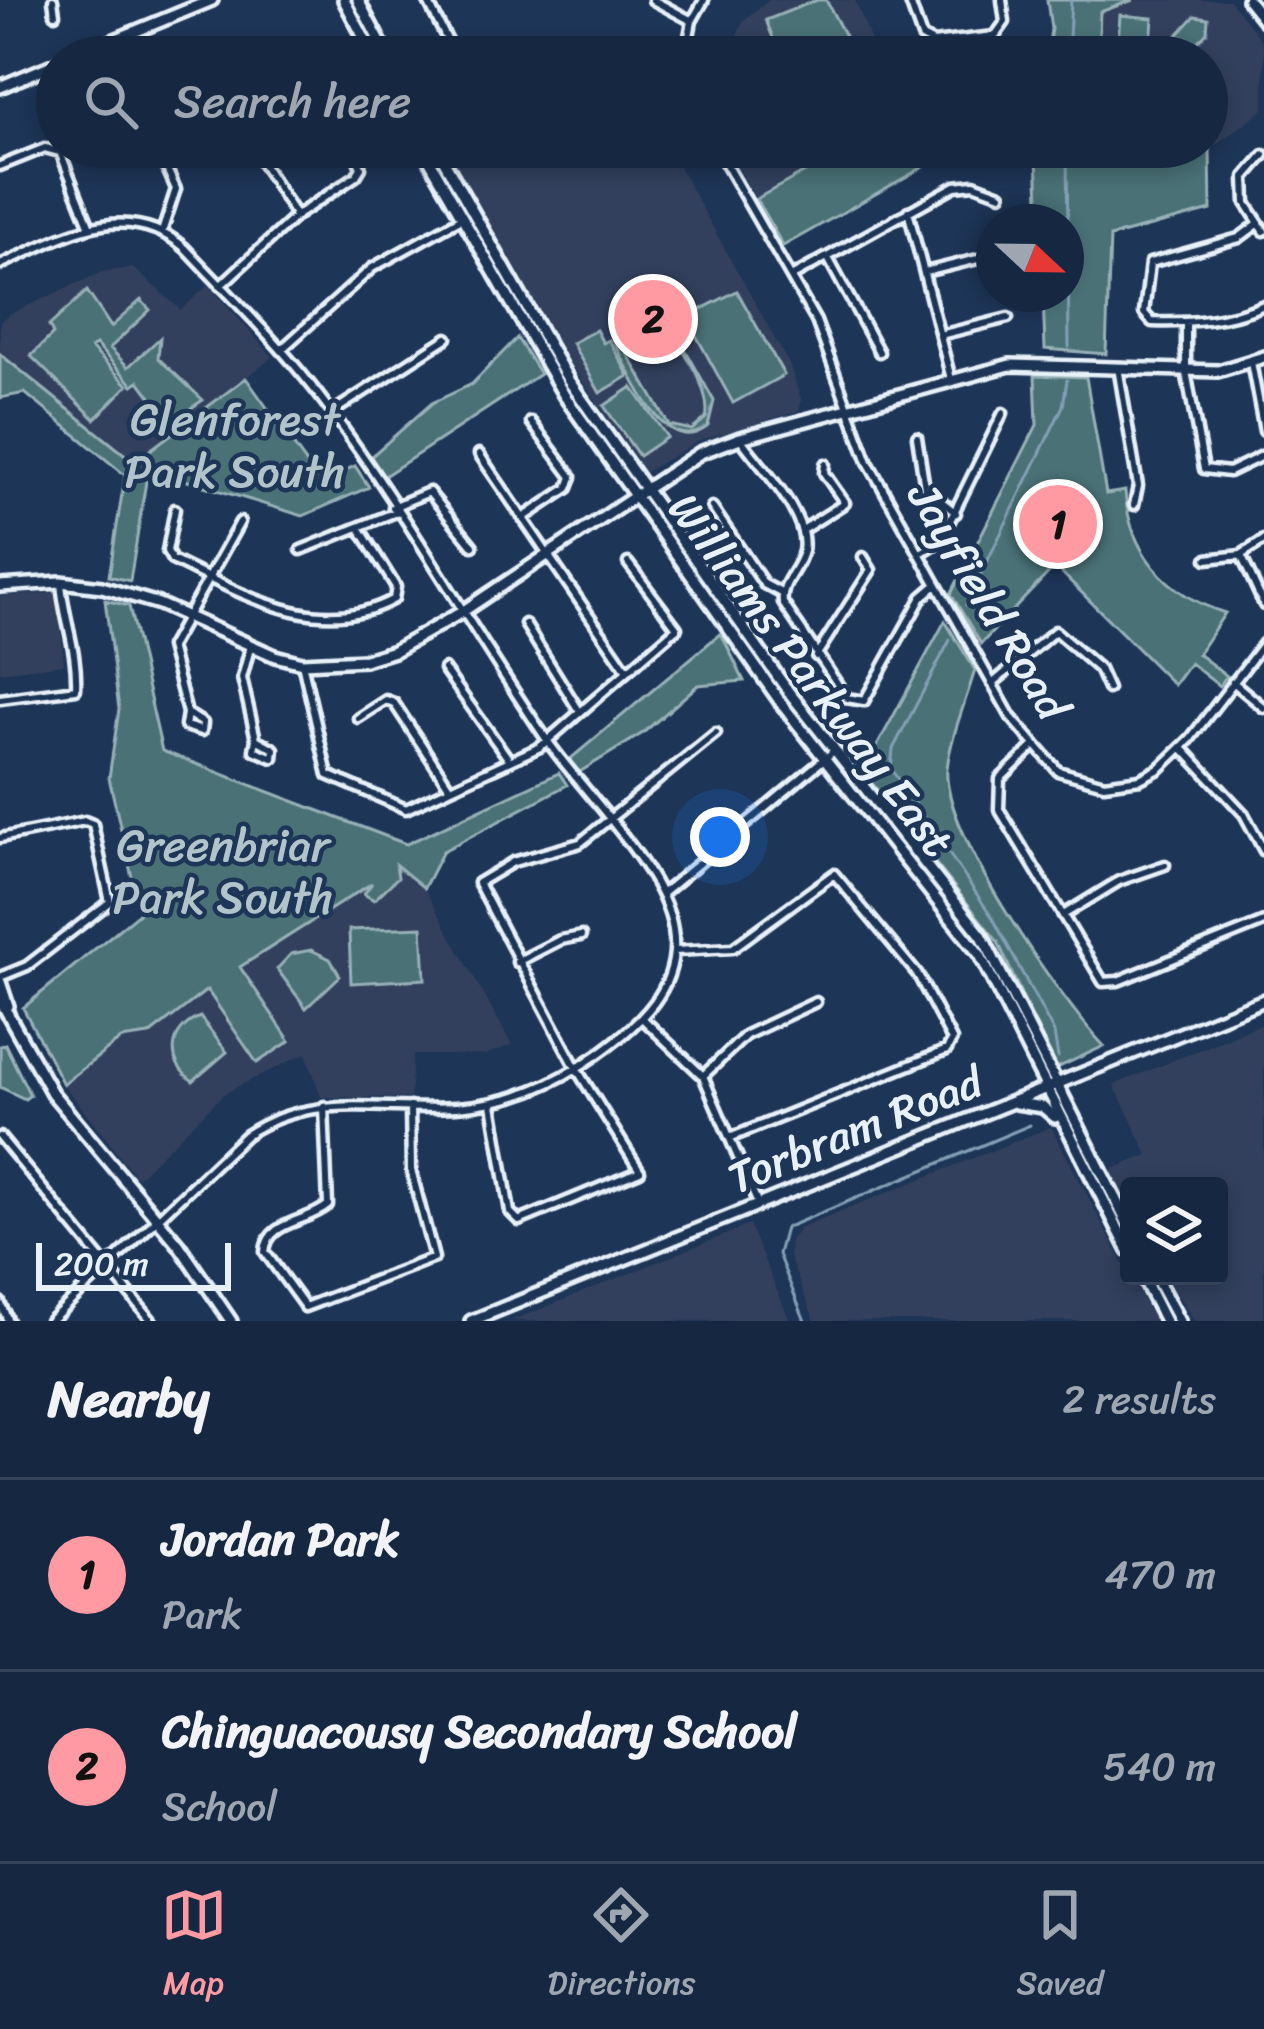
<!DOCTYPE html>
<html lang="en">
<head>
<meta charset="utf-8">
<style>
  body { margin:0; font-family:Sriracha,sans-serif; background:#1f3048; color:#f1f3f6 }
  .controls { position:absolute; right:36px; bottom:36px; display:grid; overflow:hidden; border-radius:12px; box-shadow:0 6px 18px #0003 }
  .controls button { width:108px; height:108px; display:grid; place-items:center; padding:0; border:0; border-bottom:3px solid #35445a; background:#162841; color:#f1f3f6; font:60px sans-serif }
  .compass { position:absolute; left:976px; top:204px; width:108px; height:108px; border-radius:50%; background:#162841; box-shadow:0 6px 18px #0003; rotate:112deg }
  .scale { position:absolute; left:36px; bottom:30px; width:195px; box-sizing:border-box; padding-left:12px; border:6px solid #e8f1f8; border-top:0; font-size:33px; line-height:42px; white-space:nowrap; color:#e8f1f8; -webkit-text-stroke:9px #1d3557; paint-order:stroke }
  .you { position:absolute; left:720px; top:837px; width:42px; height:42px; margin:-30px; border:9px solid #fff; border-radius:50%; background:#1a73e8; box-shadow:0 0 0 18px #1a73e833 }
  .badge { display:grid; place-items:center; width:78px; height:78px; border-radius:50%; background:#ff9aa2; color:#111; font-size:39px; font-weight:700 }
  .pin { position:absolute; translate:-50% -50%; border:6px solid #fff; box-shadow:0 3px 12px #0006 }
  .list { margin:0; padding:0; list-style:none }
  h2 { display:flex; justify-content:space-between; align-items:center; height:156px; margin:0; padding:0 48px; font-size:51px }
  h2 small { font-size:39px; font-weight:400; color:#9ea6b1 }
  .list li { display:grid; grid-template-columns:78px 1fr auto; gap:36px; align-items:center; box-sizing:border-box; height:192px; padding:0 48px; border-top:3px solid #35445a }
  .list b { display:block; font-size:45px; white-space:nowrap }
  .list p { margin:0; font-size:39px; white-space:nowrap; color:#9ea6b1 }
  .list em { font-size:39px; font-style:normal; color:#9ea6b1 }
  .icon { flex:none; width:66px; height:66px; fill:none; stroke:currentColor; stroke-width:2; stroke-linecap:round; stroke-linejoin:round }
  .map { position:relative; flex:none; width:1264px; height:1321px; overflow:hidden }
  .search { position:absolute; background:#162841; box-shadow:0 6px 18px #0003; left:36px; right:36px; top:36px; height:132px; display:flex; align-items:center; gap:30px; box-sizing:border-box; padding:0 42px; border-radius:66px; color:#9ea6b1; font-size:45px }
  .sheet { height:540px; background:#162841 }
  nav { display:flex; justify-content:space-around; align-items:center; box-sizing:border-box; height:168px; border-top:3px solid #35445a; background:#162841; font-size:33px; color:#9ea6b1 }
  nav a { display:grid; justify-items:center; gap:6px }
  nav .on { color:#ff9aa2 }
  .map>svg:first-child { display:block }
  .built { fill:#31415d }
  .green { fill:#487176; stroke:#98b1b7; stroke-width:3; fill-rule:evenodd }
  .lines { fill:none; stroke-linecap:round; stroke-linejoin:round }
  .stream { stroke:#839fb5; stroke-width:3 }
  .minor-casing { stroke:#e8f1f8; stroke-width:15 }
  .tertiary-casing { stroke:#e8f1f8; stroke-width:18 }
  .secondary-casing { stroke:#e8f1f8; stroke-width:18 }
  .minor { stroke:#1d3557; stroke-width:6 }
  .tertiary { stroke:#1d3557; stroke-width:9 }
  .secondary { stroke:#1d3557; stroke-width:9 }
  .labels { text-anchor:middle; dominant-baseline:central; stroke-width:9; stroke-linejoin:round; paint-order:stroke }
  .park-label { font-size:45px; fill:#b0c4ca; stroke:#1d3557 }
  .street-label { font-size:45px; fill:#e8f1f8; stroke:#1d3557 }
</style>
</head>
<body>
<div class="map">
<svg width="1264" height="1321" viewBox="0 0 1264 1321">
  <rect width="100%" height="100%" fill="#1d3557"/>
  <filter id="ink" filterUnits="userSpaceOnUse"><feTurbulence type="fractalNoise" baseFrequency=".00833" numOctaves="2"/><feDisplacementMap in="SourceGraphic" scale="24" xChannelSelector="R" yChannelSelector="G"/><feConvolveMatrix kernelMatrix="1 2 1 2 8 2 1 2 1" color-interpolation-filters="sRGB"/></filter>
  <g filter="url(#ink)">
    <!-- built -->
    <path class="built" d="M769,0H855L877,57H693L696,35L732,47L743,22Z
      M1133,0H1229L1264,43V109L1210,149L1200,147H1207V57H1098L1100,12Z
      M446,147H668L789,364L801,399L799,411L701,440L645,472L557,344Z
      M726,147H842L844,151L756,199Z
      M133,268L181,310L208,285L273,357L134,462L0,354V322L10,314L102,272Z
      M57,593L64,664L0,672V596Z
      M396,865L424,888L512,1045L485,1055H413L410,1098L321,1097L306,1053L225,1093L137,1178L63,1084L121,1039L149,1035L225,976Z
      M1264,1023V1321H1194L1166,1276H1219V1186H1129V1211L1110,1170L1148,1155L1114,1085Z
      M1051,1127L1154,1321H815L789,1257L790,1240L801,1227Z
      M749,1225L790,1321H511Z"/>
    <!-- green -->
    <path class="green" d="M817,0H826L856,57H808L804,46L818,38L779,53L766,20Z
      M1047,0H1133L1100,12L1098,57H1047L1051,29Z
      M1120,15L1153,18L1150,57H1117Z
      M1195,16L1208,18L1207,32L1196,44L1206,57H1157Z
      M842,147L1210,149L1211,210L1110,237L1106,354L1045,349L1043,294H1066V222H1040L1037,159L952,151L783,246L756,199L843,151Z
      M87,291L111,327L141,300L150,310L110,348L128,367L160,338L158,358L203,400L170,422L139,381L133,385L96,345L91,348L128,385L95,419L31,356L53,334L49,326Z
      M737,291L784,375L733,403L686,317Z
      M660,304L714,401L708,426C662,463 627,364 610,333L614,330L622,342L633,323L661,319ZM656,323C679,336 713,392 706,418L692,430L669,425L627,353L633,329Z
      M596,330L603,343L609,340L629,376L600,393L572,343Z
      M517,338L540,374L380,479L367,460L432,403L472,384Z
      M0,354L134,462L246,378L320,482L355,466L369,487L303,516L148,469L130,581L109,576L125,475L25,393L0,398Z
      M1035,375L1086,377L1106,494L1125,491C1129,551 1165,594 1225,613L1198,654L1227,676L1219,686L1190,663L1174,685L1055,566L981,644L951,594L1037,425Z
      M632,387L667,437L639,456L604,406Z
      M105,600L129,606L162,751L406,844L559,773L567,785L443,851L424,888L396,865L398,877L374,900L364,894L372,883L240,967L290,1041L257,1063L207,990L149,1035L121,1039L63,1084L23,1008L140,912L109,778L119,709Z
      M945,621L975,670C966,701 951,736 947,768C941,831 1060,999 1104,1046L1059,1067L1054,1068L998,942L863,772Z
      M721,633L744,681L698,685L643,733L578,773L569,760Z
      M422,927L425,979L351,983L349,930Z
      M311,950L330,959L340,976L306,1008L277,969L291,954Z
      M200,1017L227,1052L193,1081C165,1062 169,1029 200,1017Z
      M5,1044L30,1095L25,1099L0,1087V1046Z"/>
    <g class="lines">
      <!-- stream -->
      <path class="stream" d="M1068,57L1071,0
        M1067,147L1069,347
        M966,605L1063,406L1067,380
        M950,640L893,749L891,769L993,918L1054,1033L1058,1057
        M805,1321L778,1254L785,1228L1030,1125"/>
      <!-- minor casing -->
      <g class="minor-casing">
        <path id="minor" d="M53,0L55,14
          M427,0L456,57
          M653,0L692,21
          M909,0L922,37L933,43L995,36L1005,22L1002,0
          M260,57L292,45L306,57
          M496,57C529,43 555,35 587,57
          M685,57L692,21L704,0
          M157,147L176,189L163,229
          M716,147L816,321L868,462L1011,717L1058,771L1104,784L1140,779L1159,769L1190,739L1264,643
          M1264,155L1245,177L1246,203L1264,231
          M261,161L296,216
          M0,166L45,148L60,152L90,227
          M908,211L951,379
          M1259,223L1239,238L1150,263L1144,313L1152,322C1191,323 1227,321 1264,305
          M828,258L879,352
          M0,265C62,237 125,197 185,248C228,294 275,339 314,389C400,500 469,627 549,743C586,795 664,869 673,930C682,987 640,1024 598,1054C554,1085 511,1103 456,1107C381,1112 312,1091 246,1135L50,1321
          M925,272L994,255
          M791,277L955,186L974,184L1001,194
          M220,286L296,216L356,176L361,168L353,147
          M1186,323V371L1204,469L1229,472L1264,455
          M940,335L1008,318
          M281,350L372,268L462,218
          M1251,362L1264,431
          M1118,367L1138,486L1134,505
          M331,413L447,338
          M917,437L925,488L956,513
          M740,438C760,467 810,515 803,551C799,570 780,583 783,603L847,698L864,701L922,597L936,585
          M479,454L626,669
          M393,507L429,492L473,546
          M712,507L764,584L781,593
          M175,509L167,551L172,560C241,593 318,641 394,599L396,587L360,529
          M523,518L568,488L572,477L531,422
          M804,529L845,503L824,473L825,464
          M1264,540L1241,555L1264,605
          M301,550L396,512
          M919,554L940,541L1003,413
          M1207,559L1241,555
          M525,624L578,709
          M250,648L242,678L256,739L254,750L273,758L274,749L256,739
          M816,656L871,570L863,557
          M302,663L328,775L406,809L540,747L677,628L628,563
          M444,669L510,761
          M1233,682L1264,708
          M992,684L1055,631L1099,669L1108,689
          M0,699L76,689C78,649 63,617 61,582
          M187,713L203,723L202,731L185,726L187,713L170,647L240,522
          M358,718L386,700L394,703L450,788
          M1033,747L1000,779L999,809L1103,982L1118,981L1264,922
          M1182,748L1244,814L1264,851
          M0,838L85,821L93,824L110,902L27,966L0,977
          M663,893L835,750
          M1065,914L1119,881L1165,865
          M675,951L733,948L834,874L918,975L952,1040L947,1050L732,1137
          M517,962L560,940L581,936
          M643,1019L703,1076L758,1204
          M703,1076L746,1035L816,1002
          M492,1104L510,1212L519,1221L640,1171L576,1068L478,883L513,862L580,843L716,733
          M324,1106L328,1205C308,1223 267,1220 265,1252L305,1307L434,1258L411,1170L410,1107
          M0,1137L152,1321
          M0,1302L8,1321"/>
      </g>
      <!-- tertiary casing -->
      <g class="tertiary-casing">
        <path id="tertiary" d="M0,586L61,582L102,587L159,604L275,656L302,663L365,660L394,651L462,612L700,453L740,438L1010,365L1218,371L1264,357
          M0,982L8,1006
          M0,1000L52,1093L179,1245L231,1321"/>
      </g>
      <!-- secondary casing -->
      <g class="secondary-casing">
        <path id="secondary" d="M344,0L374,57
          M358,0L388,57
          M1248,0L1264,20
          M73,57L212,0
          M0,87L57,63
          M422,147L564,395L784,707L980,955L1129,1251
          M436,147L569,381L788,691L982,936L1129,1226
          M1016,1103L1043,1107L1055,1117
          M1142,1276L1165,1321
          M1155,1276L1179,1321
          M471,1321L1264,1000"/>
      </g>
      <!-- minor -->
      <use href="#minor" class="minor"/>
      <!-- tertiary -->
      <use href="#tertiary" class="tertiary"/>
      <!-- secondary -->
      <use href="#secondary" class="secondary"/>
    </g>
  </g>
  <g class="labels">
    <!-- park labels -->
    <g class="park-label">
      <text x="235" y="420">Glenforest<tspan x="235" dy="52">Park South</tspan></text>
      <text x="223" y="846">Greenbriar<tspan x="223" dy="52">Park South</tspan></text>
    </g>
    <!-- street labels -->
    <g class="street-label">
      <text transform="translate(988 601) rotate(59)">Jayfield Road</text>
      <text transform="translate(811 675) rotate(53)">Williams Parkway East</text>
      <text transform="translate(855 1130) rotate(-22)">Torbram Road</text>
    </g>
  </g>
</svg>
<div class="controls">
<button><svg class="icon" aria-label="layers" viewBox="0 0 24 24"><path d="M12 4l9 5-9 5-9-5zM3 14l9 5 9-5"/></svg></button>
</div>
<svg class="compass" viewBox="-18 -18 36 36"><path d="M0-13l5 13h-10z" fill="#e53935"/><path d="M0 13l5-13h-10z" fill="#9ea6b1"/></svg>
<div class="scale">200 m</div>
<div class="you"></div>
<div class="pin badge" style="left:1058px;top:524px">1</div>
<div class="pin badge" style="left:653px;top:319px">2</div>
<div class="search"><svg class="icon" aria-label="search" viewBox="0 0 24 24"><circle cx="10" cy="10" r="6"/><path d="M15 15l6 6"/></svg>Search here</div>
</div>
<section class="sheet">
<h2>Nearby<small>2 results</small></h2>
<ul class="list">
<li><span class="badge">1</span><div><b>Jordan Park</b><p>Park</p></div><em>470 m</em></li>
<li><span class="badge">2</span><div><b>Chinguacousy Secondary School</b><p>School</p></div><em>540 m</em></li>
</ul>
</section>
<nav>
<a class="on"><svg class="icon" aria-label="map" viewBox="0 0 24 24"><path d="M3 6l6-2 6 2 6-2v14l-6 2-6-2-6 2zM9 4v14M15 6v14"/></svg>Map</a>
<a><svg class="icon" aria-label="directions" viewBox="0 0 24 24"><path d="M12 3l9 9-9 9-9-9zM9 14v-3h6M13 9l2 2-2 2"/></svg>Directions</a>
<a><svg class="icon" aria-label="saved" viewBox="0 0 24 24"><path d="M7 4h10v16l-5-4-5 4z"/></svg>Saved</a>
</nav>
</body>
</html>
